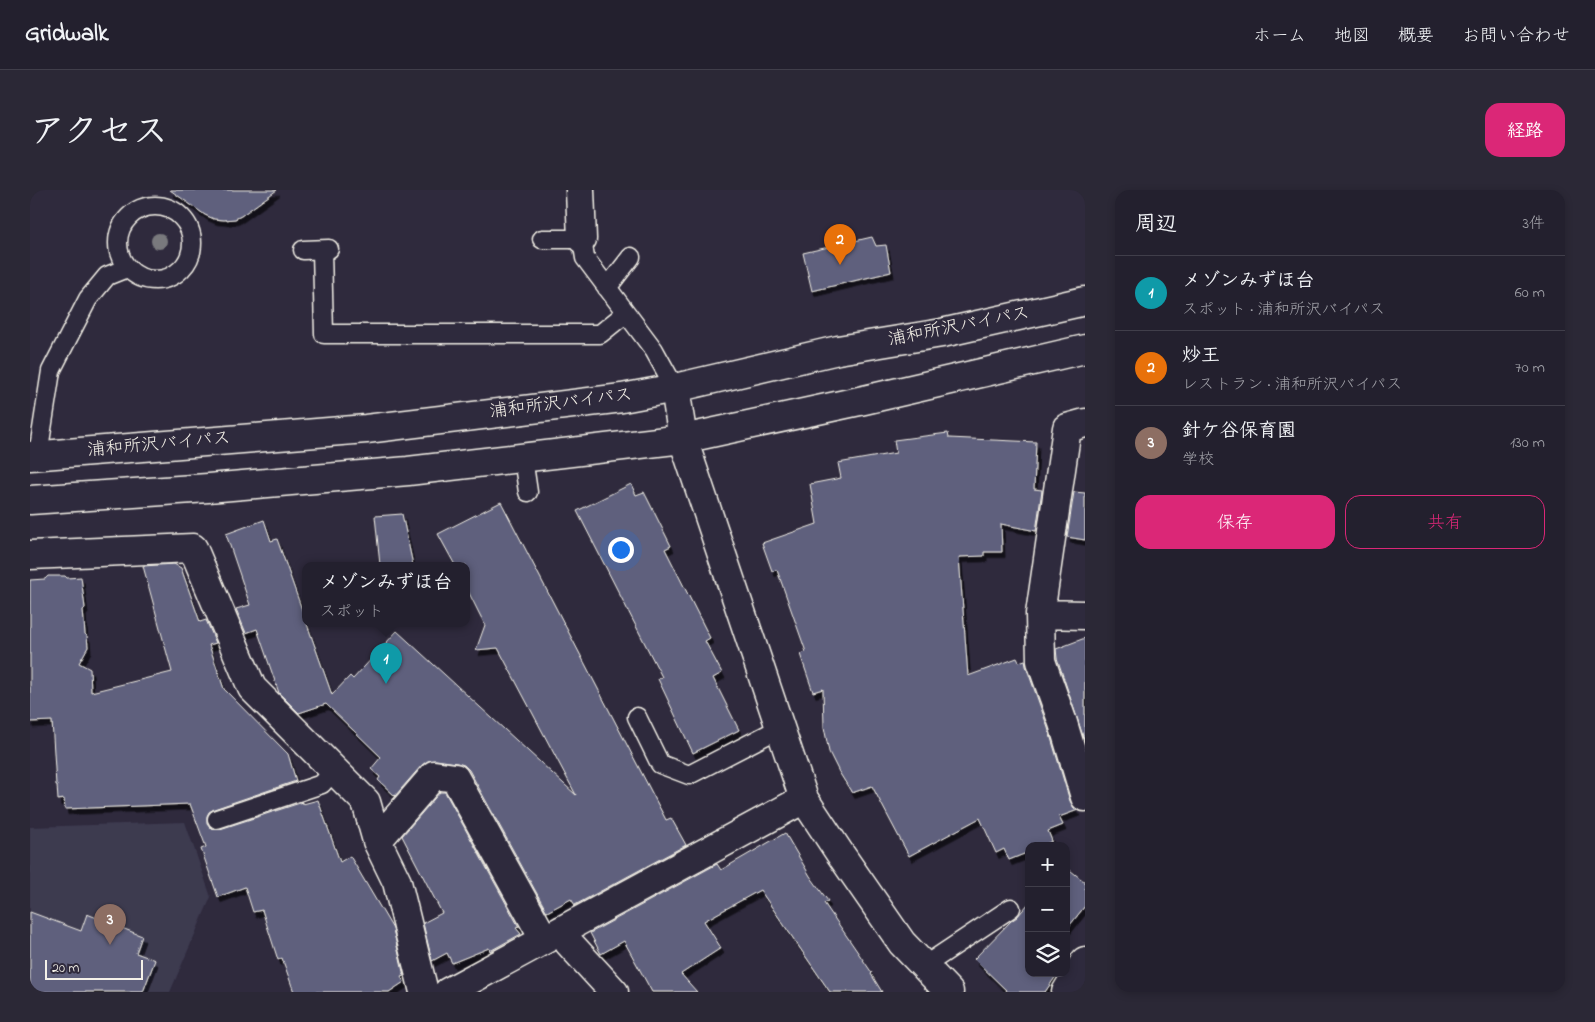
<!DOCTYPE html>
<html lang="ja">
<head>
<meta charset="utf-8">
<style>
  body { margin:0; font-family:"Indie Flower","Klee One",sans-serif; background:#2b2836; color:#f1f3f6 }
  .controls { position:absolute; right:15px; bottom:15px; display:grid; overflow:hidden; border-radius:10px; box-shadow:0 2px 8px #0003 }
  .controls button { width:45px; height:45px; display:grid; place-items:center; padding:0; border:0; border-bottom:1px solid #403e4a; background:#23202e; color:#f1f3f6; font:25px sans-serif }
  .scale { position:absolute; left:15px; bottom:12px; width:98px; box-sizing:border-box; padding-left:5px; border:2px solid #f4f1e8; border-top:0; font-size:14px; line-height:18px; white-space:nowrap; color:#f4f1e8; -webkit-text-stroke:4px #2f2a3d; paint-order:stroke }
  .you { position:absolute; left:590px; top:359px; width:18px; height:18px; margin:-12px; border:4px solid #fff; border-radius:50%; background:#1a73e8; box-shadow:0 0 0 8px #1a73e833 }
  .badge { display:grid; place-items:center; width:32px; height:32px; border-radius:50%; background:#db2777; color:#fff; font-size:16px; font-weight:700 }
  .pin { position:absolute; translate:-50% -41px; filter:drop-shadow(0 1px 2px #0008) }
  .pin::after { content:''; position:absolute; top:26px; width:18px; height:15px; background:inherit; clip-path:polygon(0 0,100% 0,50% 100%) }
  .popup { position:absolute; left:272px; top:372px; width:168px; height:65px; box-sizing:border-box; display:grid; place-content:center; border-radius:10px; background:#23202e; filter:drop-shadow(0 1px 4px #0005); font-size:16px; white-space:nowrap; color:#a3a3aa }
  .popup b { font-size:19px; color:#f1f3f6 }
  .popup::after { content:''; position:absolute; left:50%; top:100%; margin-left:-10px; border:10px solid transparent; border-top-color:#23202e }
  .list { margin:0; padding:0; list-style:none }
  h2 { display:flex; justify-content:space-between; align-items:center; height:65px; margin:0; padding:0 20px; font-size:21px }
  h2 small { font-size:16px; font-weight:400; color:#a3a3aa }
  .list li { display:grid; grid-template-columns:32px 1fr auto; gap:15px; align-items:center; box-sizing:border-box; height:75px; padding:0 20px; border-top:1px solid #403e4a }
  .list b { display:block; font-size:19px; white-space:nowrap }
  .list p { margin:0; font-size:16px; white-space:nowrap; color:#a3a3aa }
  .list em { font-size:16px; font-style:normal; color:#a3a3aa }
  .actions { display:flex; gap:10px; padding:15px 20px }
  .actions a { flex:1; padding:11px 0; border:1px solid #db2777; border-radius:15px; text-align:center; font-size:18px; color:#db2777 }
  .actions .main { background:#db2777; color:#fff }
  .icon { flex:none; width:28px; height:28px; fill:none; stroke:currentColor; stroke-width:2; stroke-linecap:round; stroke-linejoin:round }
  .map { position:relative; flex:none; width:1055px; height:802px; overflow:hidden; border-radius:15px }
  header { display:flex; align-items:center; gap:30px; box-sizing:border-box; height:70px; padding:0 25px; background:#23202e; border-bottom:1px solid #403e4a }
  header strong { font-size:24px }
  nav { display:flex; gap:28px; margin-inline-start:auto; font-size:18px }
  .intro { display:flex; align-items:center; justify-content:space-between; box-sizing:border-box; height:120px; padding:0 30px }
  h1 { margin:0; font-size:35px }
  .button { padding:12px 22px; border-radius:15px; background:#db2777; color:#fff; font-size:18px; font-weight:700 }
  main { display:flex; gap:30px; padding:0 30px }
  aside { flex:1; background:#23202e; border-radius:15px; box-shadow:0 2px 8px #0003 }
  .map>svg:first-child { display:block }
  .built { fill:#3d3a50 }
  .building { fill:#5e607d; stroke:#f4f1e8; filter:url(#shadow) }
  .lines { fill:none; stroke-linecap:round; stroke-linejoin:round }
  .service-casing { stroke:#f4f1e8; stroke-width:21 }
  .minor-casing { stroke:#f4f1e8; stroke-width:31 }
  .tertiary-casing { stroke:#f4f1e8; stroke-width:31 }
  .trunk-casing { stroke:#f4f1e8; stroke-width:31 }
  .service { stroke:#2f2a3d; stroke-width:18 }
  .minor { stroke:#2f2a3d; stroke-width:28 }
  .tertiary { stroke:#2f2a3d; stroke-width:28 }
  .trunk { stroke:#2f2a3d; stroke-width:28 }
  .tree { fill:#79797d }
  .labels { text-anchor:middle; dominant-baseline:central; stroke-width:4; stroke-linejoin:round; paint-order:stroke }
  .street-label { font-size:18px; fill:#f4f1e8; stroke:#2f2a3d }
</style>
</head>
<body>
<header>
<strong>Gridwalk</strong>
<nav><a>ホーム</a><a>地図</a><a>概要</a><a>お問い合わせ</a></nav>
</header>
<div class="intro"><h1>アクセス</h1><a class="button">経路</a></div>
<main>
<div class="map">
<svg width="1055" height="802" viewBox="0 0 1055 802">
  <defs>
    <filter id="shadow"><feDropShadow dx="3" dy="5.5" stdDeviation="0" flood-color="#0009"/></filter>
  </defs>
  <rect width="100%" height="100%" fill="#2f2a3d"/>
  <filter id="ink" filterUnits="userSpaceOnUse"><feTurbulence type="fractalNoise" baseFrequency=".02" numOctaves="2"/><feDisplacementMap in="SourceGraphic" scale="10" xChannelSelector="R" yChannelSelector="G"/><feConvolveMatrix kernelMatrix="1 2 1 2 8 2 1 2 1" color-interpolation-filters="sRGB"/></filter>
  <g filter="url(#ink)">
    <!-- built -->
    <path class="built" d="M155,632L181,707L140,802H0V637Z"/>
    <!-- building -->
    <path class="building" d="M140,0H247L211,26L205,29L194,30L184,29L175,25Z
      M842,47L846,56L856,55L861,82L782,101L773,63Z
      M918,243L919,248L1006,252L1004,299L1012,300L1006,341L971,334L972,362H954V366L929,367L938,486L987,468L989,472L995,470L996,476L1018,538L1040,611L1044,618L1048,620L1029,627L1033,635L1018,641L1022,651L1012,656H999V662L979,670L974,659L966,663L950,628L879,666L842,596L822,603L809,582L799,562L794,537L793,499L783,502L770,464L776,462L747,380L742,381L732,353L787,334L780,294L811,288L808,273L866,263L864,250Z
      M601,294L606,305L614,302L641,356L635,359L680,448L675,451L692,483L683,488L709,540L663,563L628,489L632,487L547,321Z
      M1044,302L1055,303V350L1037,347Z
      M471,312L636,630L641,628L656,655L545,715L541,709L517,722L439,580L434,575L427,573L406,570L398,571L392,575L365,606L348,590L350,587L341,579L351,567L296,514L269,523L249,503L227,439L216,443L206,419L220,415L196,344L234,330L241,351L247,349L302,505L320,486L323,489L367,441L546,605L468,458L446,460L455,435L436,397V375H425L408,344Z
      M372,324L383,375H350L345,326Z
      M144,374L151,378L170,432L176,430L186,453L179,455L194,499L258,564L266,591L184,619L179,622L177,626V633L180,637L184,639H190L273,612V614L288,610L310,672L320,666L363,739L374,786L371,787L374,792L359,802H264L252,768L248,770L232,720L223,722L215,697L188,707L171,659L176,657L160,614L35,619L34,609L28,610L27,595H26L22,531L0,532V390L15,389L18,386H35L37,388L51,387L55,418L53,420L55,444L57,446L58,457L49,473L60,479L61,502L142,482L113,376Z
      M1055,448V552L1027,468L1026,459Z
      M410,602H415L489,737L486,738L491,744L460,761L459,758L422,773L417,763L402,771L393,733L412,723L372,646Z
      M755,643L780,686L798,711L794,713L842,783L841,784L852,802H800L730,700L674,731L691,758L651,784L667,802H622L594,751L571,764L560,743L687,674L691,680Z
      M1036,677L1055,692V716L1036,740Z
      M999,713V783H1028L1015,802H978L944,769L981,731L987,727Z
      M0,722L51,741L57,724L112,746L106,763L125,770L113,802H0Z"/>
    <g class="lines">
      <!-- service casing -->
      <g class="service-casing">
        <path id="service" d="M88 53a37 37 0 1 1 74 0a37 37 0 1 1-74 0Z
          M512,49H552L555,68L624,160L645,198
          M273,60L299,59
          M292,60L294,144H570L596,123
          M577,98L601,67
          M8,265L21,181L58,109L77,86L97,78
          M493,268L498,302
          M607,527L630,574L659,585L750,538
          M187,629L292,594L304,580
          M894,776L981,718"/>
      </g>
      <!-- minor casing -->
      <g class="minor-casing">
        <path id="minor" d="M550,0L552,49
          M1055,233L1037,238L1010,424L1011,471L1033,533L1055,607
          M0,365L163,358L222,498L336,612L347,651L367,692L394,802
          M1010,424L1055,425
          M347,651L404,585L425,588L514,749
          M532,740L539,753L584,802
          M418,802L774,609
          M1036,802L1055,771"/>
      </g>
      <!-- tertiary casing -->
      <g class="tertiary-casing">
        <path id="tertiary" d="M645,198L653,249L774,609L809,662L872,753L919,802"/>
      </g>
      <!-- trunk casing -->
      <g class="trunk-casing">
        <path id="trunk" d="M0,266L336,239L592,208L645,198L808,160L912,143L1055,111
          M0,310L178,298L378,281L653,249L834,210L1055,159"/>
      </g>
      <!-- service -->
      <use href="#service" class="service"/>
      <!-- minor -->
      <use href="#minor" class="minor"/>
      <!-- tertiary -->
      <use href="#tertiary" class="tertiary"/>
      <!-- trunk -->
      <use href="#trunk" class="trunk"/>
    </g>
    <!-- trees -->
    <circle class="tree" cx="129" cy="51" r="8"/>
  </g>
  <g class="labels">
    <!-- street labels -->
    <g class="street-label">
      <text transform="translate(929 137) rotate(-11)">浦和所沢バイパス</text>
      <text transform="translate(531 214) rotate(-7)">浦和所沢バイパス</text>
      <text transform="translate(129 255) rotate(-5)">浦和所沢バイパス</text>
    </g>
  </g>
</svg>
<div class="controls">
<button>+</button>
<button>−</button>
<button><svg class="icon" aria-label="layers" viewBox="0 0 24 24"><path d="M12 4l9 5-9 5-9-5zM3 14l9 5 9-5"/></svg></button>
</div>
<div class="scale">20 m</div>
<div class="you"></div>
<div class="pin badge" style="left:356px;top:494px;background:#0f9aa8">1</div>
<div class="popup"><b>メゾンみずほ台</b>スポット</div>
<div class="pin badge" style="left:810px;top:75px;background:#e8710a">2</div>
<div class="pin badge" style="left:80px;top:755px;background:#8d6e63">3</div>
</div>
<aside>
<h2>周辺<small>3件</small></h2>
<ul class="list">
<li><span class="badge" style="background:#0f9aa8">1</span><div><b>メゾンみずほ台</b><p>スポット · 浦和所沢バイパス</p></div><em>60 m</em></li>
<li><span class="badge" style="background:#e8710a">2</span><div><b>炒王</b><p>レストラン · 浦和所沢バイパス</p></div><em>70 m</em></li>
<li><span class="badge" style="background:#8d6e63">3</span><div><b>針ケ谷保育園</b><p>学校</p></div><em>130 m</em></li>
</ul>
<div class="actions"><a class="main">保存</a><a>共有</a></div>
</aside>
</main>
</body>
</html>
